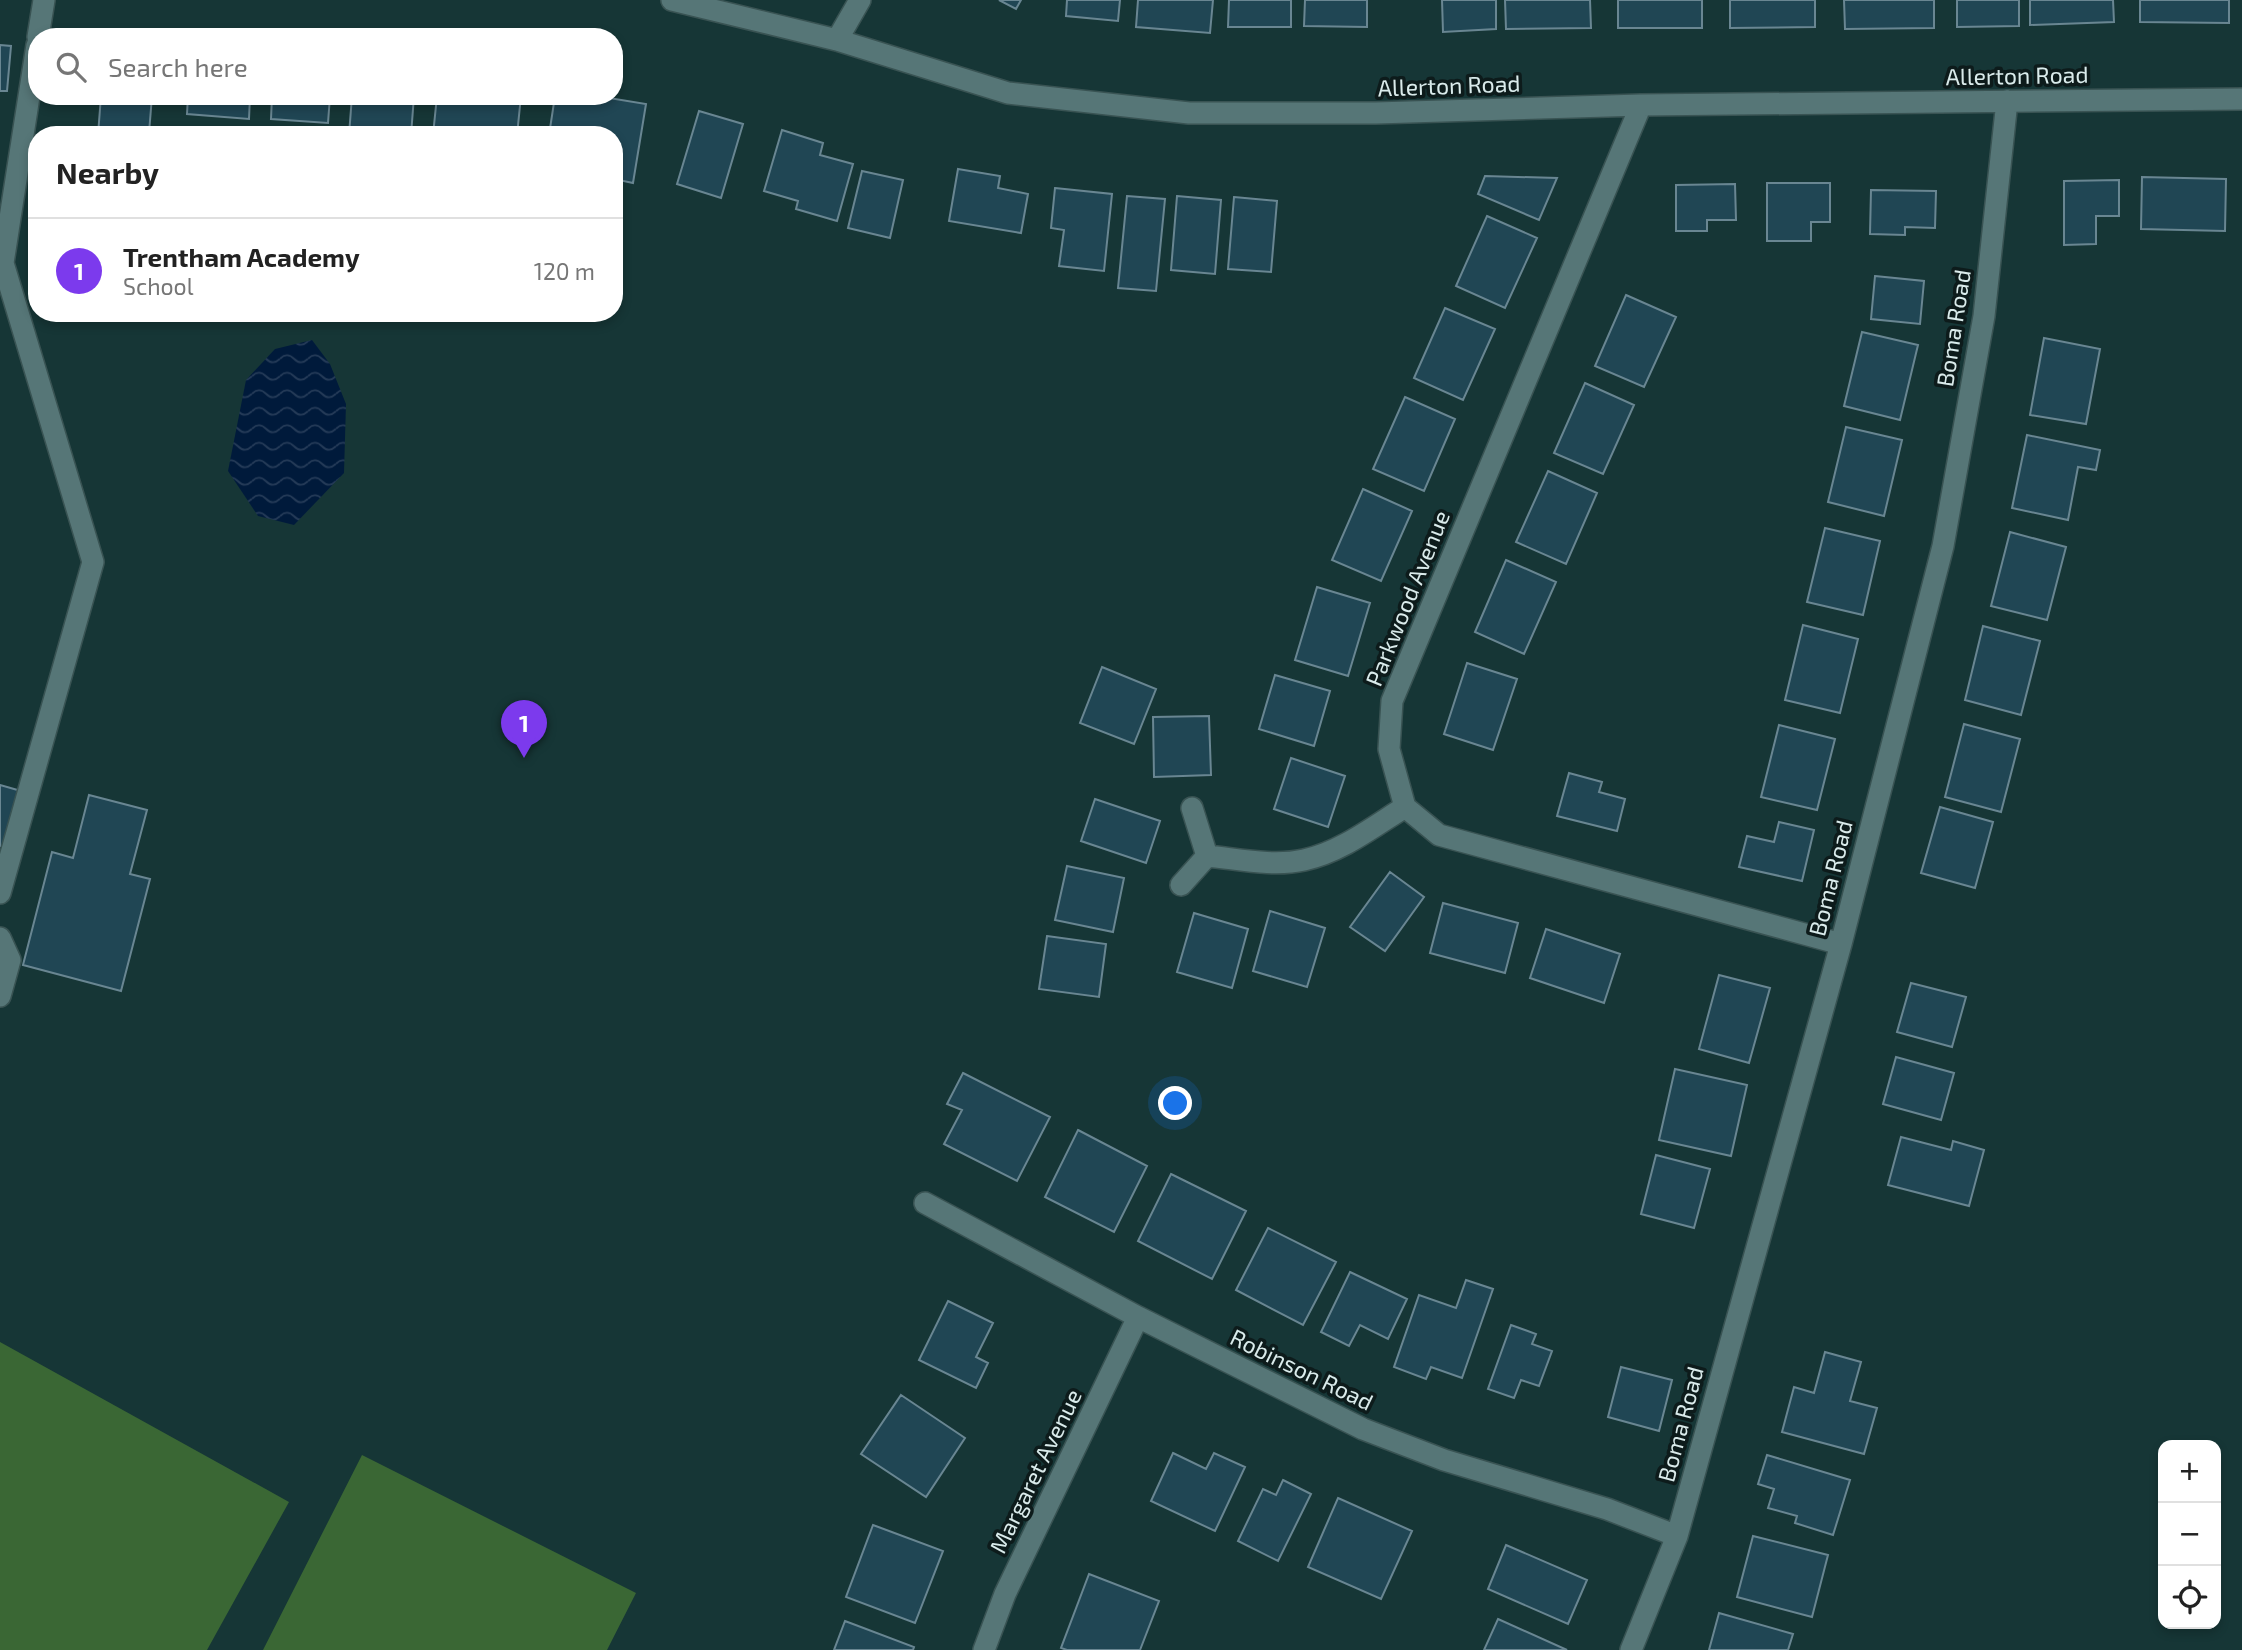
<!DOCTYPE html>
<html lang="en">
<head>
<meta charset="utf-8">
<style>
  body { margin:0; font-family:"Exo 2",sans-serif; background:#f2f2f2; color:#222 }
  .controls { position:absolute; right:21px; bottom:21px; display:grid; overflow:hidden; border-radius:14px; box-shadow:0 4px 10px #0003 }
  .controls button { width:63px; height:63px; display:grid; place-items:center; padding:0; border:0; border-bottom:2px solid #e0e0e0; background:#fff; color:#222; font:35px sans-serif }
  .you { position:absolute; left:1176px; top:1104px; width:24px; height:24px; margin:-18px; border:5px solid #fff; border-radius:50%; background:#1a73e8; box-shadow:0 0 0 10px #1a73e833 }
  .badge { display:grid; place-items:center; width:46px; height:46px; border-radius:50%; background:#7c3aed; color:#fff; font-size:23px; font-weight:700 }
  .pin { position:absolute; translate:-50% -58px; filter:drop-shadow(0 2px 4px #0008) }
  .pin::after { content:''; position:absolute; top:37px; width:24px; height:21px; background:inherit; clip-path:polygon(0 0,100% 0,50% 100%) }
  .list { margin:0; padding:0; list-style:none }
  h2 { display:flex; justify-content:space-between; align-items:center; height:91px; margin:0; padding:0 28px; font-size:30px }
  h2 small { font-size:23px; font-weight:400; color:#767676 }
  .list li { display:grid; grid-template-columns:46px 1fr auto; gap:21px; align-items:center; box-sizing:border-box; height:105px; padding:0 28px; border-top:2px solid #e0e0e0 }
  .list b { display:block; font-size:26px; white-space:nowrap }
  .list p { margin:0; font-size:23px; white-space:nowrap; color:#767676 }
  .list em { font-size:23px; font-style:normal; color:#767676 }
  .icon { flex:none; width:38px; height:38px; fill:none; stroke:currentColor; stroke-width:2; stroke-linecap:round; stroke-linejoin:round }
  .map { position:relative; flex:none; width:2242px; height:1650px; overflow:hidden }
  .search { position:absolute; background:#fff; box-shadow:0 4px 10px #0003; left:28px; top:28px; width:595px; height:77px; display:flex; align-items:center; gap:18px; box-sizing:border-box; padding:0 24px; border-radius:28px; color:#767676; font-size:26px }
  .panel { position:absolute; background:#fff; box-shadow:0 4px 10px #0003; left:28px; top:126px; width:595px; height:196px; border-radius:28px }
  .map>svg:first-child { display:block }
  .park { fill:#3a6734 }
  .water { fill:url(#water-waves) }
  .building { fill:#204654; stroke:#698692; stroke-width:2 }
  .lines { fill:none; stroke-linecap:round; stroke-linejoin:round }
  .minor-casing { stroke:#395353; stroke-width:24 }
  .minor { stroke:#567677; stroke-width:21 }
  .labels { text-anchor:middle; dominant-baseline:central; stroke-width:7; stroke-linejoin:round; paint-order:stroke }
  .street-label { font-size:23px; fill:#daebeb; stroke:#0d1b1b }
</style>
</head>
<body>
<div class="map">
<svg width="2242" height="1650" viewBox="0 0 2242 1650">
  <defs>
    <pattern id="water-waves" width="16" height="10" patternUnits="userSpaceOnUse" patternTransform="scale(1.75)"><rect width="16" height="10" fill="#001a3b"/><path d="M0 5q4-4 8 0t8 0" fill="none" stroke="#253b58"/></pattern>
  </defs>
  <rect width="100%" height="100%" fill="#163636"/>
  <!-- park -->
  <path class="park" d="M0,1342L289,1502L207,1650H0Z
    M362,1455L636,1593L607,1650H263Z"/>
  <!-- water -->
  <path class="water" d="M312,340L330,364L346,404L344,473L294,525L258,516L228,471L246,380L275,349Z"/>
  <!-- building -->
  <path class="building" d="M999,0H1021L1016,9Z
    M1067,0H1120L1118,21L1066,16Z
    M1138,0H1213L1210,33L1136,27Z
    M1229,0H1291V27H1228Z
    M1305,0H1367V27L1304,26Z
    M1442,0H1496V29L1443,32Z
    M1505,0H1590L1591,28L1506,29Z
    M1618,0H1702V28H1618Z
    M1730,0H1815V27L1730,28Z
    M1844,0H1934V28L1845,29Z
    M1957,0H2019V26L1957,27Z
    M2030,0H2113L2114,22L2030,25Z
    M2140,0H2229V23L2140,22Z
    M0,45L11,46L7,91H0Z
    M101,96H152L149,133L121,131V135H98Z
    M188,96H250L249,119L187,114Z
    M272,96H330L328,123L271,119Z
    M352,96H414L411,135H349Z
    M437,96H521L517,135H433Z
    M555,96H597L646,104L633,183L614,179V135H549Z
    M699,111L743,124L721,198L677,184Z
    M782,130L823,143L820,155L853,164L837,221L796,209L798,201L764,191Z
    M958,169L1000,176L998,188L1028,194L1021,233L949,221Z
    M862,171L903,180L890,238L848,228Z
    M1485,176L1557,178L1539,220L1478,194Z
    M2142,177L2226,179L2225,231L2141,229Z
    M2119,180V216H2096V244L2064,245V181Z
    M1767,183H1830V222H1811V241H1767Z
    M1735,184L1736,220H1707V231H1676V185Z
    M1055,188L1112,194L1104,271L1059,266L1064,230L1051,228Z
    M1871,190L1936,191L1935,228L1905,227V235L1870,234Z
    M1127,196L1165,199L1156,291L1118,288Z
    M1177,196L1221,200L1215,274L1171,270Z
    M1234,197L1277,201L1271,272L1228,269Z
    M1487,216L1537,238L1505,308L1456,286Z
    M1875,276L1924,281L1920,324L1871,319Z
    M1626,295L1676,317L1644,387L1595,366Z
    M1445,308L1495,329L1463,400L1414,378Z
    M1862,332L1918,345L1900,420L1844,406Z
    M2044,338L2100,349L2086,424L2030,415Z
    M1585,383L1634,405L1603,474L1554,453Z
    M1405,397L1455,419L1424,491L1373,469Z
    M1846,427L1902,440L1884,516L1828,502Z
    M2027,435L2100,450L2096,470L2078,467L2068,520L2012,508Z
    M1548,471L1597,493L1566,564L1516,542Z
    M1363,489L1412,511L1381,581L1332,560Z
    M1825,528L1880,541L1863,615L1807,602Z
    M2010,532L2066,547L2047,620L1991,606Z
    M1506,560L1556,582L1524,654L1475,632Z
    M1317,587L1370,603L1348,676L1295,660Z
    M1803,625L1858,639L1840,713L1785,700Z
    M1983,626L2040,641L2021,715L1965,700Z
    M1467,663L1517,679L1493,750L1444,734Z
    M1102,667L1156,689L1134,744L1080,723Z
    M1275,675L1330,691L1314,746L1259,729Z
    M1209,716L1211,775L1154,777L1153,717Z
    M1964,724L2020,739L2001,812L1945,797Z
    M1779,725L1835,739L1817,810L1761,797Z
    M1291,758L1345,776L1328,827L1274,809Z
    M1569,773L1602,782L1599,792L1625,799L1617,831L1557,816Z
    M0,785L21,791L6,848L0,846Z
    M89,795L147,810L130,874L150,879L121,991L23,965L52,852L73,858Z
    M1095,799L1160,821L1146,863L1081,841Z
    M1940,807L1993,822L1975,888L1921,873Z
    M1779,822L1814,830L1802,881L1739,867L1747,836L1774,842Z
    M1067,866L1124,878L1113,932L1055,920Z
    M1390,872L1424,897L1385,951L1350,927Z
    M1443,903L1518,923L1505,973L1430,953Z
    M1270,911L1325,928L1307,987L1253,971Z
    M1194,913L1248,929L1232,988L1177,972Z
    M1546,929L1620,954L1604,1003L1530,978Z
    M1047,936L1106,944L1099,997L1039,989Z
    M1719,975L1770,988L1749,1063L1699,1049Z
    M1911,983L1966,997L1952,1047L1897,1032Z
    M1896,1057L1954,1073L1941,1120L1883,1104Z
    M1675,1069L1747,1085L1731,1156L1659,1140Z
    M963,1073L1050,1117L1017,1181L944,1144L962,1110L947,1104Z
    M1078,1130L1147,1166L1114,1232L1045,1197Z
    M1901,1137L1951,1150L1953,1141L1984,1150L1969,1206L1888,1185Z
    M1656,1155L1710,1169L1694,1228L1641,1214Z
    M1171,1174L1246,1211L1212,1279L1138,1241Z
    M1268,1228L1336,1262L1303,1325L1236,1290Z
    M1350,1272L1407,1299L1388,1339L1360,1325L1349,1346L1321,1332Z
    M1466,1280L1493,1289L1462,1378L1431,1367L1426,1379L1394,1367L1419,1295L1456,1308Z
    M948,1301L993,1323L976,1357L988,1363L976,1388L919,1360Z
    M1511,1325L1536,1334L1532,1344L1552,1351L1539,1386L1521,1380L1514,1398L1488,1389Z
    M1825,1352L1861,1362L1850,1401L1877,1408L1864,1454L1782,1432L1794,1387L1814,1393Z
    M1621,1367L1672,1380L1659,1431L1608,1417Z
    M901,1395L965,1438L926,1497L861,1454Z
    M1173,1453L1206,1469L1214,1453L1245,1467L1215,1531L1151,1501Z
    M1767,1455L1850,1480L1833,1535L1795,1523L1797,1516L1768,1508L1774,1489L1758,1484Z
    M1283,1480L1311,1494L1278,1561L1238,1541L1263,1489L1276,1495Z
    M1338,1498L1412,1531L1381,1599L1308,1567Z
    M873,1525L943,1551L915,1623L846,1597Z
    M1753,1536L1828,1555L1812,1617L1737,1597Z
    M1506,1545L1587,1580L1568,1624L1488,1589Z
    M1089,1574L1159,1601L1140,1650H1067L1061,1648Z
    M1719,1613L1793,1634L1788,1650H1709Z
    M1498,1619L1567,1650H1484Z
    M845,1621L914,1647L913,1650H834Z"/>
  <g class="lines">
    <!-- minor casing -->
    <g class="minor-casing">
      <path id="minor" d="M672,0L837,40L1008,93L1189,113H1376L1641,105L2242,99
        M38,37L44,0
        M837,40L860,0
        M1641,105L1392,701L1389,749L1405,807L1439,835L1841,944
        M1192,808L1207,856C1238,859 1273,867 1304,860C1341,852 1373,827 1405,807
        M1181,885L1207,856
        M0,893L93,562L3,263L37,45
        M0,938L10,960L0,996
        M925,1203L1138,1317L1363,1429L1444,1460L1607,1509L1677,1536
        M984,1650L1005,1594L1138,1317
        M1631,1650L1677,1536L1841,944L1943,546L1984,316L2007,101"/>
    </g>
    <!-- minor -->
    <use href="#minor" class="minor"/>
  </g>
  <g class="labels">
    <!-- street labels -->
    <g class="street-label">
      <text transform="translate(2017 75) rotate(-1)">Allerton Road</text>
      <text transform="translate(1449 85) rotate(-2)">Allerton Road</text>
      <text transform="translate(1953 328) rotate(-81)">Boma Road</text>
      <text transform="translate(1407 598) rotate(-68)">Parkwood Avenue</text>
      <text transform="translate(1830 878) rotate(-76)">Boma Road</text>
      <text transform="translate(1302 1369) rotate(26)">Robinson Road</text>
      <text transform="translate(1680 1424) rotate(-75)">Boma Road</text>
      <text transform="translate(1035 1471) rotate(-64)">Margaret Avenue</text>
    </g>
  </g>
</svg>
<div class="controls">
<button>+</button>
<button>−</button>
<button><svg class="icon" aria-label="locate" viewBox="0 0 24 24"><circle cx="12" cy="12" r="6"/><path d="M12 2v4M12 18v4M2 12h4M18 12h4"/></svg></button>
</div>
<div class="you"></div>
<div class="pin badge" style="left:524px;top:758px">1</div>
<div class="search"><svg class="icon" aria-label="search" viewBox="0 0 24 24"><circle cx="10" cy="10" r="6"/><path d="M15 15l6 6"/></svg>Search here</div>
<section class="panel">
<h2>Nearby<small></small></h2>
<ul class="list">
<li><span class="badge">1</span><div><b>Trentham Academy</b><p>School</p></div><em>120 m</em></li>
</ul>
</section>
</div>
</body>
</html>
